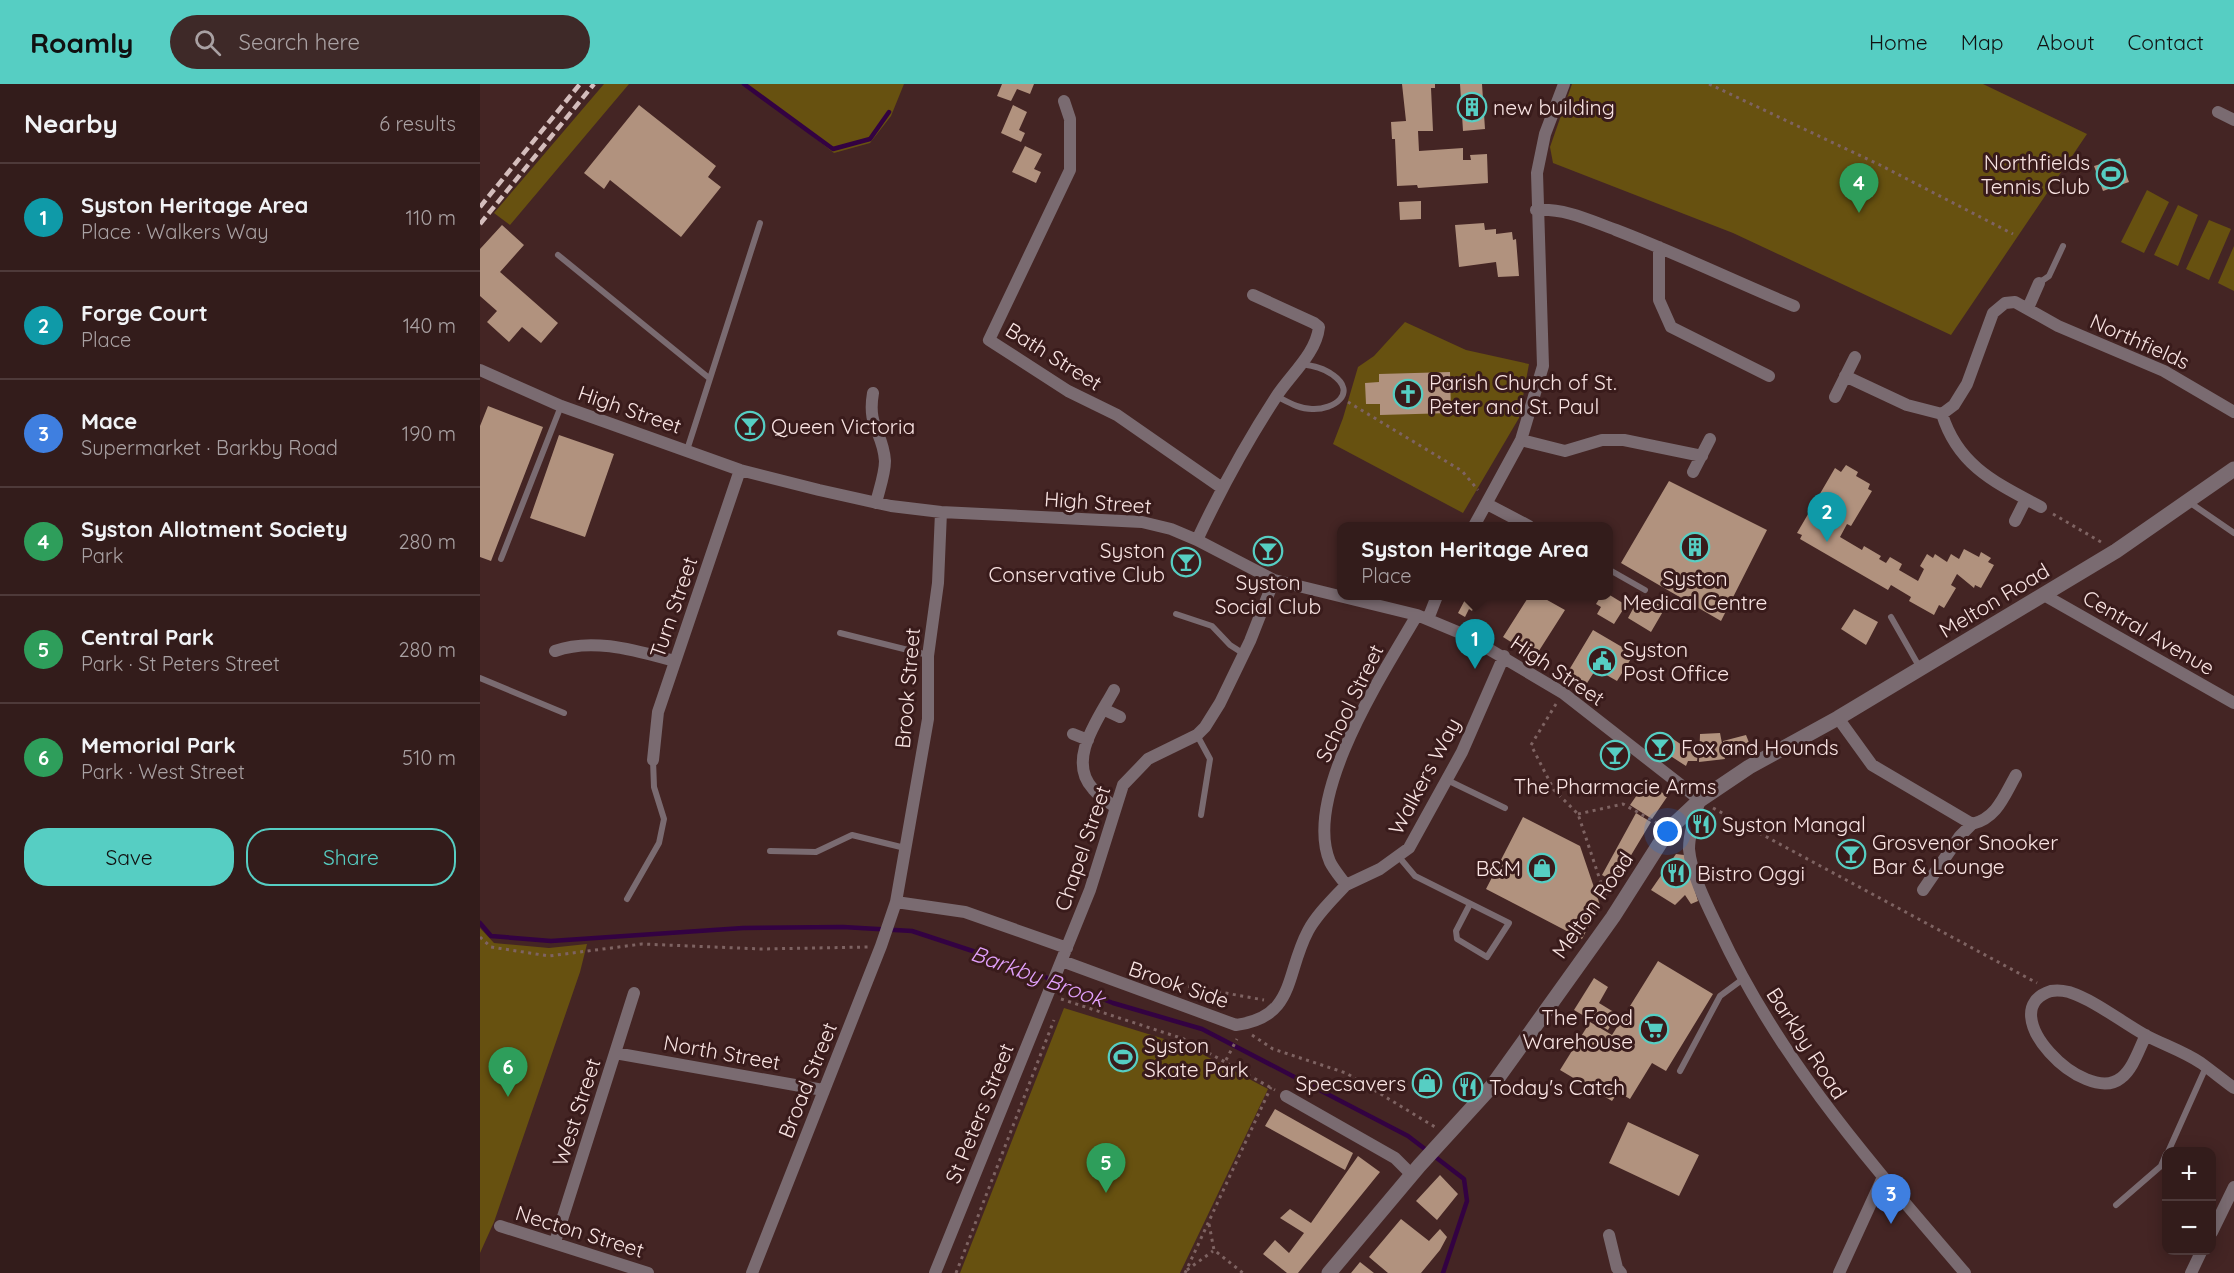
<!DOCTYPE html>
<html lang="en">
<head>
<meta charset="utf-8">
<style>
  body { margin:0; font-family:Quicksand,sans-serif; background:#3e2928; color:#f1f3f6 }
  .controls { position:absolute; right:18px; bottom:18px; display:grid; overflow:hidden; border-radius:12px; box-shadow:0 3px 15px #0003 }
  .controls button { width:54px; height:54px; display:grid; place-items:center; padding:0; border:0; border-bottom:2px solid #4e3a3a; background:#331c1b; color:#f1f3f6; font:30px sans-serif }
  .you { position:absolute; left:1188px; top:748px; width:21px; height:21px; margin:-15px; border:4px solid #fff; border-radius:50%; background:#1a73e8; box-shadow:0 0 0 9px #1a73e833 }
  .badge { display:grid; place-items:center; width:39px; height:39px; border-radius:50%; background:#56cec3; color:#fff; font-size:20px; font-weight:700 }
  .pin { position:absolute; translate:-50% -50px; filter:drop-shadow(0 2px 3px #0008) }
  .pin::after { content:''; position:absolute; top:32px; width:21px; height:18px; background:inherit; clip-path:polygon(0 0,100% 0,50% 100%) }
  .popup { position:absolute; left:857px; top:438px; width:276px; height:78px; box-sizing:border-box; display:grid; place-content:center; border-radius:12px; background:#331c1b; filter:drop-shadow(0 2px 4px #0005); font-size:20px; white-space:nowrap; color:#a9a1a3 }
  .popup b { font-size:22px; color:#f1f3f6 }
  .popup::after { content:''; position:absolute; left:50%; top:100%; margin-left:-12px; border:12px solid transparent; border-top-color:#331c1b }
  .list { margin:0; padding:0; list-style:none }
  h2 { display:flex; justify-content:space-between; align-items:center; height:78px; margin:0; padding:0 24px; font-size:26px }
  h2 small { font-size:20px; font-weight:400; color:#a9a1a3 }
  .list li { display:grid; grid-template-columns:39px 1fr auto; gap:18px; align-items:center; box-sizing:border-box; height:108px; padding:0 24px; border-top:2px solid #4e3a3a }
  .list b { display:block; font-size:22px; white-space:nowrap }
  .list p { margin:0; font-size:20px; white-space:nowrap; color:#a9a1a3 }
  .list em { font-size:20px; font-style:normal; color:#a9a1a3 }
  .actions { display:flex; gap:12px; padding:18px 24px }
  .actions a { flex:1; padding:14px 0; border:2px solid #56cec3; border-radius:24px; text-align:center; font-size:21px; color:#56cec3 }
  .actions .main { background:#56cec3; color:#111 }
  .icon { flex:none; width:33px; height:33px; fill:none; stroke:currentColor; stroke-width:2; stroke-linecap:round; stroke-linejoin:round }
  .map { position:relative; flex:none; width:1754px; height:1189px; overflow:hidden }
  header { display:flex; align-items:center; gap:36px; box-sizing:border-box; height:84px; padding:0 30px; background:#56cec3; color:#111 }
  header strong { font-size:28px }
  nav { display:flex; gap:33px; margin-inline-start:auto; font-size:21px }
  .search { width:420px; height:54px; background:#3e2928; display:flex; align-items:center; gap:15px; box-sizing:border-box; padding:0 21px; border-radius:33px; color:#a9a1a3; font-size:22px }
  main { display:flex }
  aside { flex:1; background:#331c1b }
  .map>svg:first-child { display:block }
  .green { fill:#675110 }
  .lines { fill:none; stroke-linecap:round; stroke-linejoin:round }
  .stream { stroke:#330242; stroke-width:4.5 }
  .building { fill:#b1927e }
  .path { stroke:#7e6362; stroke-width:3; stroke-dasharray:3 4.5; stroke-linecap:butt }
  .service { stroke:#7a6b71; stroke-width:6 }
  .minor { stroke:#7a6b71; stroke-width:12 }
  .tertiary { stroke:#7a6b71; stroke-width:15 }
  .rail { stroke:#d4bdbc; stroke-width:4.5; stroke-dasharray:9 4.5; stroke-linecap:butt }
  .labels { text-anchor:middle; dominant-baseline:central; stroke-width:6; stroke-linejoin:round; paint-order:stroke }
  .poi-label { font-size:21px; fill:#f9e4e3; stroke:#391b1b; text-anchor:start }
  .street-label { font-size:21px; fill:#f9e4e3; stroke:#391b1b }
  .water-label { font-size:22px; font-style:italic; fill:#e2a1fd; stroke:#391b1b }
</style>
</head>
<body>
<header>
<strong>Roamly</strong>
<div class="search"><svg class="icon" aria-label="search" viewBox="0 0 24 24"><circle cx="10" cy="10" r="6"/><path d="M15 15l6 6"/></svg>Search here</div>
<nav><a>Home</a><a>Map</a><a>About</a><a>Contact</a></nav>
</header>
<main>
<aside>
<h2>Nearby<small>6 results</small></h2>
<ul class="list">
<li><span class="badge" style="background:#0f9aa8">1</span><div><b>Syston Heritage Area</b><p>Place · Walkers Way</p></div><em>110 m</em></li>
<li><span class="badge" style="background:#0f9aa8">2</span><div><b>Forge Court</b><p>Place</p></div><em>140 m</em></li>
<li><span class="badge" style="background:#3f7fe0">3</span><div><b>Mace</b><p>Supermarket · Barkby Road</p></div><em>190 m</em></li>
<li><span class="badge" style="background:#2e9e5b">4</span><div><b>Syston Allotment Society</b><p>Park</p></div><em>280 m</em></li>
<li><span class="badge" style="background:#2e9e5b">5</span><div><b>Central Park</b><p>Park · St Peters Street</p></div><em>280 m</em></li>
<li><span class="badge" style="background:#2e9e5b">6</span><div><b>Memorial Park</b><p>Park · West Street</p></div><em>510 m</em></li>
</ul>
<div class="actions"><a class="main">Save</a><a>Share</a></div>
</aside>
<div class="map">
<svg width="1754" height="1189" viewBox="0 0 1754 1189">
  <rect width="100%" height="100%" fill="#442524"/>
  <!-- green -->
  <path class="green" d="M124,0H149L30,141L14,129Z
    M266,0H424L411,32L390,59L354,69Z
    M1092,0H1503L1607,50L1471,251L1253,149L1073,79L1070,63Z
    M1667,106L1689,118L1664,169L1641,158Z
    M1698,121L1718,131L1698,182L1674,171Z
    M1729,136L1751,145L1729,196L1706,185Z
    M1754,162V207L1738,199Z
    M925,238L986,266L1049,280L1039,334L983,429L853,360L863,334L878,283L894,272Z
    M0,844L14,859L69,864L107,860L100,888L14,1138L0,1169Z
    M584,924L707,962L788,1005L700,1189H480Z"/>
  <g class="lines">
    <!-- stream -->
    <path class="stream" d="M264,0L353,65L390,55L409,28
      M0,839L11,852L71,857L263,844L363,843L432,847L523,877L633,919L722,945L928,1052L984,1095L987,1117L963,1189"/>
  </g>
  <!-- building -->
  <path class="building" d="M522,0H554L550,10L537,5L531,17L517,12Z
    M922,0H955V4H951L953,47H938L939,67L983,64V76H991L990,71L1007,70L1008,99L938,104L937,101L917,102L915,55H912L911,38L926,37Z
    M980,0H1002L1005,45L983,47Z
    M159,21L236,82L228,93L241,103L201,153L130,96L124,105L104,89Z
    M533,21L547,28L539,46L545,49L541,58L521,49Z
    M545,62L562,70L554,85L561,88L556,99L532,88Z
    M1640,74L1649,98L1623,107L1614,82Z
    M941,117V135L920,136L919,118Z
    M1004,139L1005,146L1016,145V150L1032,148L1033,156L1036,155L1039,192L1018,193L1016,178L979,183L975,141Z
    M22,141L44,161L20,188L78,239L61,259L42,243L29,258L7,238L17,227L0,212V165Z
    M970,288L971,329L900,331V320H886L885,299L899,298V290Z
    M8,322L63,343L11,477L0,473V342Z
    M79,351L134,370L105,453L50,434Z
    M1366,381L1378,388L1376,392L1390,400L1388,405L1392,407L1371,442L1367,440L1360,453L1382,466L1384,462L1401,472L1399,475L1406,479L1410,473L1422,480L1419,486L1438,497L1444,485L1440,482L1447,470L1453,474L1455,470L1467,478L1471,470L1479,475L1484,465L1499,473L1501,468L1511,474L1508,478L1514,481L1501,504L1495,501L1494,504L1477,490L1471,501L1476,504L1464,524L1459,521L1454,531L1429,517L1431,513L1411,501L1408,506L1320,455L1322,451L1317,449L1355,384L1361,388Z
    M1189,397L1287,446L1241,537L1141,479Z
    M1128,510L1146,521L1134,540L1117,530L1121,523L1116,520L1121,512Z
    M987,512H999L992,527L989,525L985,533L978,529Z
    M1049,512H1060L1085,526L1055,573L1023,553Z
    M1175,518L1185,524L1171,548L1148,534L1155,521L1169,529Z
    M1374,525L1398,538L1386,561L1361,545Z
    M1113,546L1154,570L1137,597L1116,585L1102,607L1083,596Z
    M1184,649L1211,667H1218L1217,677H1208L1206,682L1175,662Z
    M1240,649L1245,675L1219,678L1220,650Z
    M1266,651L1272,666L1246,673L1243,657Z
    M1168,695L1187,713L1172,735L1150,721Z
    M1156,729L1171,738L1135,798L1122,791Z
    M1043,733L1100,762L1120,821L1102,855L1006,805Z
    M1196,770L1204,771L1218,817L1211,820L1205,811L1195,821L1171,806Z
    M1178,877L1233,910L1186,987L1172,979L1150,1015L1138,1008L1132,1017L1080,986L1110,938L1132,951Z
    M1114,894L1128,903L1119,919L1137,930L1128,946L1094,926Z
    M795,1025L873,1069L865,1086L785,1042Z
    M1148,1038L1219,1071L1199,1112L1129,1079Z
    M878,1072L900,1088L818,1189H807L783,1170L795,1156L809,1169L824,1149L800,1134L810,1125L831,1139Z
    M960,1091L978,1110L957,1136L936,1117Z
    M921,1135L949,1157L960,1145L967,1153L960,1166L941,1189H908L889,1173Z
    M880,1178L894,1189H871Z"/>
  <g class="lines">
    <!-- path -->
    <path class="path" d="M1229,0L1400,81L1533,150
      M868,318L982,387L998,406
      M1573,430L1621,458
      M1076,620L1051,661L1074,706L1098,730L1126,814
      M1045,702L1074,706
      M1233,724L1557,899
      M1098,730L1143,720L1177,739
      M0,853L11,863L69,872L162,860L282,865L388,863
      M679,897L784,916
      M581,915L704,955L795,1006
      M772,951L793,965L866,989L955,1043
      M746,976L757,955
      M729,1140L734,1166L763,1189
      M707,1186L733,1167
      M476,1189L574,936
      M705,1189L791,1003"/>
    <!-- service -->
    <path class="service" d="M78,171L229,294
      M1559,199L1569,192L1583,162
      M796,312C808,318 819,325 832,325C854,326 878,309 853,291C844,284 833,282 822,280
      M207,366L280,139
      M1709,418L1754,449
      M21,475L81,322
      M1128,485L1165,506
      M696,530L732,542L750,561L764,570
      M1411,533L1440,584
      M360,549L448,571
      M0,594L84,629
      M717,651L730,675L721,731
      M967,696L1025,724
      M290,767L336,768L372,751L425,764
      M919,773L935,792L1029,839L1007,873L977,855L976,847L990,820
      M147,815L179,759L184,735L174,703L173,676
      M1200,987L1240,912L1263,895
      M1688,1068L1726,983
      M1636,1121L1681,1082L1686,1070"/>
    <!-- minor -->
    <path class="minor" d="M584,17L590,35V86L509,256L588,307L637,331L742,404
      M1738,28L1754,36
      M1056,126C1084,124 1109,136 1136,146C1196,169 1254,197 1314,222
      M1179,163V216L1191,243L1289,292
      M1548,224L1559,199
      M0,286L81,322L260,386L339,406L411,422L461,428L662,438L691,445L717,456L794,496L937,531L985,551L1083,609L1220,716C1215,731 1209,749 1209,765C1211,790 1228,823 1239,846C1301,979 1391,1079 1485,1189
      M1365,292L1427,321L1462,330L1474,321L1487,300L1513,229L1525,219L1535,218L1578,242L1684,287L1754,328
      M393,309C387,344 403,347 405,377C405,390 399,406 396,419
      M1355,313L1375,273
      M1462,330C1478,382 1516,399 1561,423
      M1041,356L1085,367L1122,356H1144L1222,372
      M1213,388L1230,355
      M1007,420L1049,442
      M1535,437L1546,415
      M994,442L1041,356L1063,282L1057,89L1065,50L1084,0
      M717,456C740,407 766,359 796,313C810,291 836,270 839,243L834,239L773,211
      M1564,511L1754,619
      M948,535L957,512
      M75,567C113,553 157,567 195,577
      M634,606C619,634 586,676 613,705C619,712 628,718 635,723
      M623,625L640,633
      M1358,634L1392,681L1492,740C1517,734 1524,712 1536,691
      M593,650L608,656
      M173,676L178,628L260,386
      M866,801L900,785L929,764L982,668L1024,572
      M1443,806L1480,752L1492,740
      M416,818L485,828L587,864
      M582,877L756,941C816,933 805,890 828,847C837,830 853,815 866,801C861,794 854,786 850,778C822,712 904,588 937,531
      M1666,951C1659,965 1653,985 1641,994C1605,1023 1510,926 1571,907C1576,906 1585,907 1589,908C1616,917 1640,937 1665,951C1684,961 1703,967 1721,979C1732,987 1743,996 1754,1004
      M135,969L343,1006
      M806,1012L915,1074L931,1090
      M20,1142L168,1189
      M1732,1148L1754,1103
      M1129,1151L1137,1184L1141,1189
      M75,1158L154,909
      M272,1189L401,862L416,818L448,635V572L458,499L461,428
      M455,1189L610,806L643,701L668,675L717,651L725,643L740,619L770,557L794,496
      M1359,1189L1403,1093
      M1711,1189L1722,1166"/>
    <!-- tertiary -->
    <path class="tertiary" d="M849,1189L939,1082L1012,1002L1133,833L1189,745L1220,716L1269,683L1358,634L1636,467L1754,385"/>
    <!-- rail -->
    <path class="rail" d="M0,123L100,0
      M0,140L114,0"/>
  </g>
  <!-- icons -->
  <defs>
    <g id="building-ring" transform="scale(1.5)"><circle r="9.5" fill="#391b1b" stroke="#56cec3" stroke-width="1.5"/><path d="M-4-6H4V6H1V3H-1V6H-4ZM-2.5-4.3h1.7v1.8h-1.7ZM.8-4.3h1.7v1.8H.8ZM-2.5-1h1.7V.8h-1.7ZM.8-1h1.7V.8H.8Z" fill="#56cec3"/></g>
    <g id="stadium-ring" transform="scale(1.5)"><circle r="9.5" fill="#391b1b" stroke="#56cec3" stroke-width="1.5"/><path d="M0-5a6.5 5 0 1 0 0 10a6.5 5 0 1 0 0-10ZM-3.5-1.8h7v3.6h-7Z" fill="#56cec3"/></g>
    <g id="church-ring" transform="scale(1.5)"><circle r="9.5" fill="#391b1b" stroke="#56cec3" stroke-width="1.5"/><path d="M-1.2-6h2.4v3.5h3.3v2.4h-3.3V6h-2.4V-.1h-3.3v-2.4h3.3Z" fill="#56cec3"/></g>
    <g id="bar-ring" transform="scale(1.5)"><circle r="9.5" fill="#391b1b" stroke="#56cec3" stroke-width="1.5"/><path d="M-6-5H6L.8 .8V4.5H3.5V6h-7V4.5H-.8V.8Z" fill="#56cec3"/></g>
    <g id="civic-ring" transform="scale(1.5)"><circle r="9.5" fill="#391b1b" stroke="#56cec3" stroke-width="1.5"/><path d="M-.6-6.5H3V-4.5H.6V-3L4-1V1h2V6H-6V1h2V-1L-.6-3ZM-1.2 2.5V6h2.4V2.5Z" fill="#56cec3"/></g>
    <g id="restaurant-ring" transform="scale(1.5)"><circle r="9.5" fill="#391b1b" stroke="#56cec3" stroke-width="1.5"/><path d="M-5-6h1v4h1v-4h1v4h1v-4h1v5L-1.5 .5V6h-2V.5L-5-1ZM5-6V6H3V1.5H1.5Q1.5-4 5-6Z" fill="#56cec3"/></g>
    <g id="shop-ring" transform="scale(1.5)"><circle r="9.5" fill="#391b1b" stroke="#56cec3" stroke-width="1.5"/><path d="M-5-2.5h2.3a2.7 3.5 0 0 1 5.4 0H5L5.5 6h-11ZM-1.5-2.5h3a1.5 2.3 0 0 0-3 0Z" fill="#56cec3"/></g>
    <g id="supermarket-ring" transform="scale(1.5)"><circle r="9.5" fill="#391b1b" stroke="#56cec3" stroke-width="1.5"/><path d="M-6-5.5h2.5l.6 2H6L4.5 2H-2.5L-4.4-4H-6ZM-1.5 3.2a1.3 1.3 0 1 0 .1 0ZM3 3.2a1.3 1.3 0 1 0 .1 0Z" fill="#56cec3"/></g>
  </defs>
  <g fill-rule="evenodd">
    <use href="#building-ring" x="992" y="23"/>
    <use href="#stadium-ring" x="1631" y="90"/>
    <use href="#church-ring" x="928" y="310"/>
    <use href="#bar-ring" x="270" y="342"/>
    <use href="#building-ring" x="1215" y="463"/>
    <use href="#bar-ring" x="788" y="467"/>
    <use href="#bar-ring" x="706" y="478"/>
    <use href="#civic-ring" x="1122" y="577"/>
    <use href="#bar-ring" x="1180" y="663"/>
    <use href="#bar-ring" x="1135" y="671"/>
    <use href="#restaurant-ring" x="1221" y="740"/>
    <use href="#bar-ring" x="1371" y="770"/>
    <use href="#shop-ring" x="1062" y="784"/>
    <use href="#restaurant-ring" x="1196" y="789"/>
    <use href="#supermarket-ring" x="1174" y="945"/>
    <use href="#stadium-ring" x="643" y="973"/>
    <use href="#shop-ring" x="947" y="999"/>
    <use href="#restaurant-ring" x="988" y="1003"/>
  </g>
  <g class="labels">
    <!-- poi labels -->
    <g class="poi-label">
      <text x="1013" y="23">new building</text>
      <text x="1610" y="78" text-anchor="end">Northfields<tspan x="1610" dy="24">Tennis Club</tspan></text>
      <text x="949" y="298">Parish Church of St.<tspan x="949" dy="24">Peter and St. Paul</tspan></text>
      <text x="291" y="342">Queen Victoria</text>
      <text x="685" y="466" text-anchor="end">Syston<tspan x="685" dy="24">Conservative Club</tspan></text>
      <text x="1215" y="494" text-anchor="middle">Syston<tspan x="1215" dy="24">Medical Centre</tspan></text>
      <text x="788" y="498" text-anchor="middle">Syston<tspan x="788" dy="24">Social Club</tspan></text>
      <text x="1143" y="565">Syston<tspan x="1143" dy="24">Post Office</tspan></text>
      <text x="1201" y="663">Fox and Hounds</text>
      <text x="1135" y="702" text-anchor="middle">The Pharmacie Arms</text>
      <text x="1242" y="740">Syston Mangal</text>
      <text x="1392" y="758">Grosvenor Snooker<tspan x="1392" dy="24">Bar &amp; Lounge</tspan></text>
      <text x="1041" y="784" text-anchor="end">B&amp;M</text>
      <text x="1217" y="789">Bistro Oggi</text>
      <text x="1153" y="933" text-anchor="end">The Food<tspan x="1153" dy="24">Warehouse</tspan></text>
      <text x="664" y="961">Syston<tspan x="664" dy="24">Skate Park</tspan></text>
      <text x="926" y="999" text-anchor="end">Specsavers</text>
      <text x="1009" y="1003">Today's Catch</text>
    </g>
    <!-- street labels -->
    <g class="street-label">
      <text transform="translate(1660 257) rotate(24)">Northfields</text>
      <text transform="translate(574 272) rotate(32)">Bath Street</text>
      <text transform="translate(150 325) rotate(19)">High Street</text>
      <text transform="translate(618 418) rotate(4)">High Street</text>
      <text transform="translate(1514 516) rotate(-31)">Melton Road</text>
      <text transform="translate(193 523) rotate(-71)">Turn Street</text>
      <text transform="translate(1669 548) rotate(30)">Central Avenue</text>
      <text transform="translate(1078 586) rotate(34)">High Street</text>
      <text transform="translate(427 604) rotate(-85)">Brook Street</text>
      <text transform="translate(869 619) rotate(-64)">School Street</text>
      <text transform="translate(944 692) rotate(-62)">Walkers Way</text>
      <text transform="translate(602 764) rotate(-71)">Chapel Street</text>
      <text transform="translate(1112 821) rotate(-55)">Melton Road</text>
      <text transform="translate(699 900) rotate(19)">Brook Side</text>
      <text transform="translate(1327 959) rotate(57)">Barkby Road</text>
      <text transform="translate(242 968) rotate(10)">North Street</text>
      <text transform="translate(327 996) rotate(-68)">Broad Street</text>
      <text transform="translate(96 1028) rotate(-72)">West Street</text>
      <text transform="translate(499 1029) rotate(-68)">St Peters Street</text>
      <text transform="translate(100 1147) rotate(17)">Necton Street</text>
    </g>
    <!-- water labels -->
    <g class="water-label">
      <text transform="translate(558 892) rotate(20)">Barkby Brook</text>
    </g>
  </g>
</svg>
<div class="controls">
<button>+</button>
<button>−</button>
</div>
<div class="you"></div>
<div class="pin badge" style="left:995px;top:585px;background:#0f9aa8">1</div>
<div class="popup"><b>Syston Heritage Area</b>Place</div>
<div class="pin badge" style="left:1347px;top:458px;background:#0f9aa8">2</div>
<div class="pin badge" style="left:1411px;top:1140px;background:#3f7fe0">3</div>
<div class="pin badge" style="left:1379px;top:129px;background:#2e9e5b">4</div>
<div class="pin badge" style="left:626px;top:1109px;background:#2e9e5b">5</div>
<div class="pin badge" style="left:28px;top:1013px;background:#2e9e5b">6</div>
</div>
</main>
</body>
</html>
